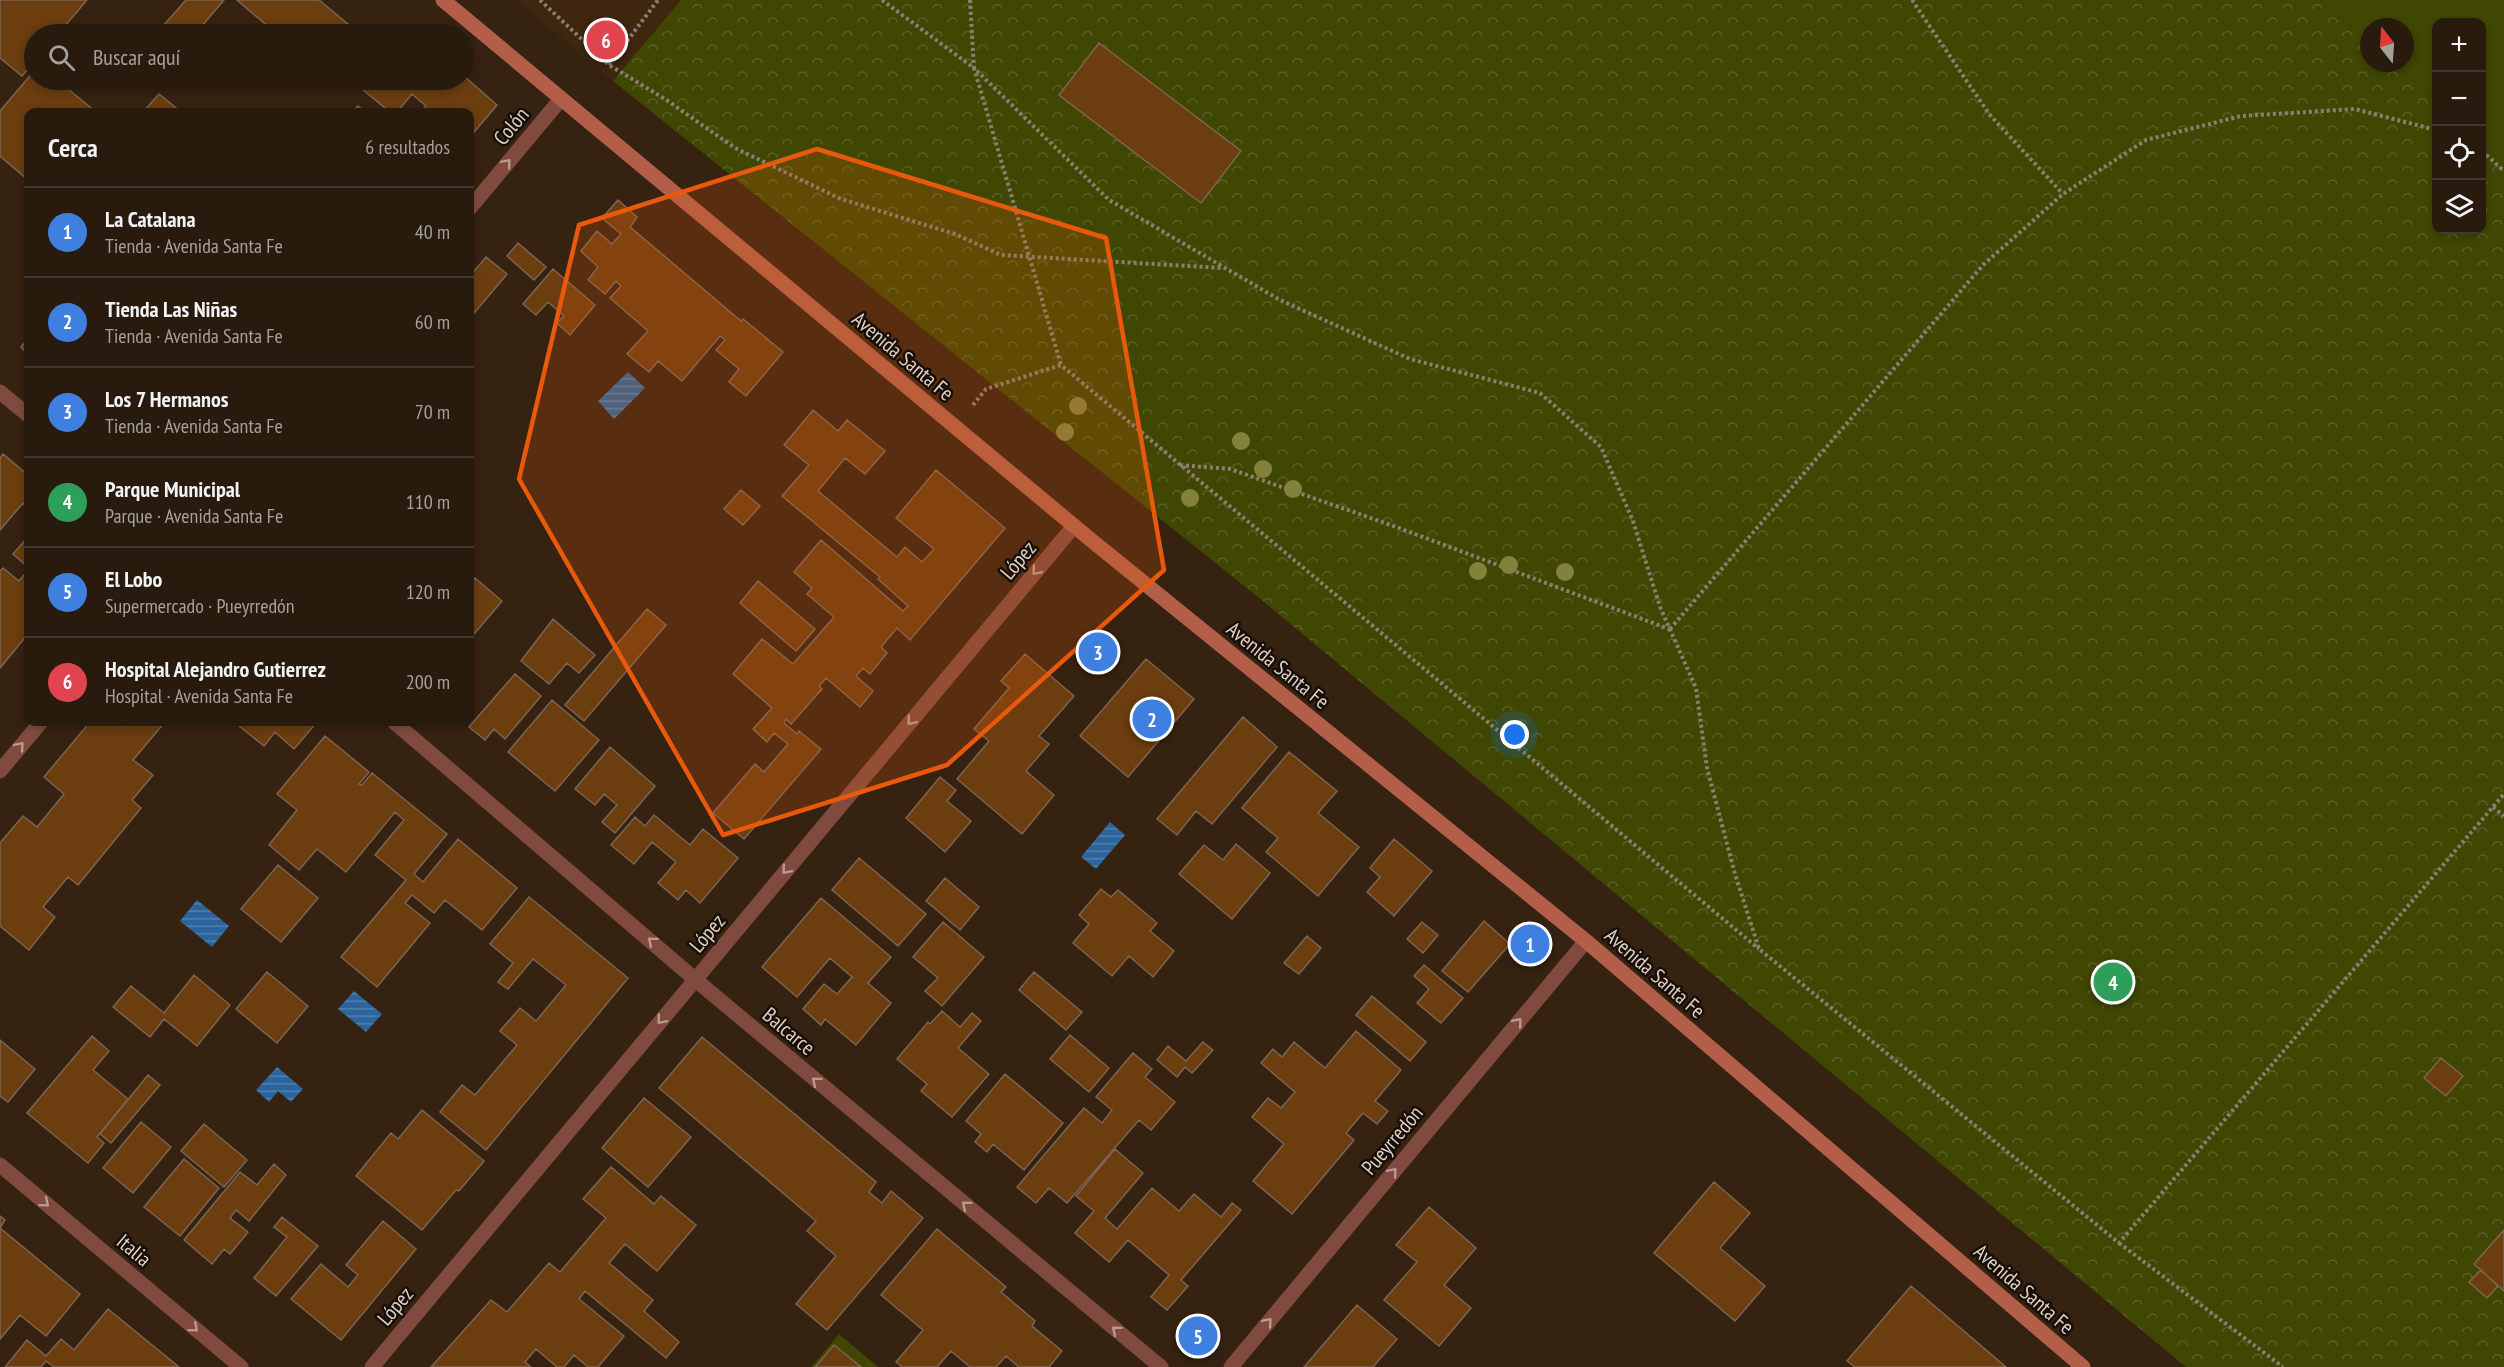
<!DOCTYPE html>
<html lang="es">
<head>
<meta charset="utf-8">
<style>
  body { margin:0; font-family:"PT Sans Narrow",sans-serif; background:#34271b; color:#f1f3f6 }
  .controls { position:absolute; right:18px; top:18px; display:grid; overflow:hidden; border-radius:12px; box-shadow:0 3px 9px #0003 }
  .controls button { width:54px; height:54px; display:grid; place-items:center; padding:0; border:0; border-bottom:2px solid #44382e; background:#281a0d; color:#f1f3f6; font:30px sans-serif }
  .compass { position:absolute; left:2360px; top:18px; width:54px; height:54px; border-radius:50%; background:#281a0d; box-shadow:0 3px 9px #0003; rotate:343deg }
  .you { position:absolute; left:1515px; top:735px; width:21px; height:21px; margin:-15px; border:4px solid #fff; border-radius:50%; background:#1a73e8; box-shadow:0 0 0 9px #1a73e833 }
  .badge { display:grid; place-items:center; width:39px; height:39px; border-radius:50%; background:#d79bf9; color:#fff; font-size:20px; font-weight:700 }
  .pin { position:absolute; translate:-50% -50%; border:3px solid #fff; box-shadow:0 2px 6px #0006 }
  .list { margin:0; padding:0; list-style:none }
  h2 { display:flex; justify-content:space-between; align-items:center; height:78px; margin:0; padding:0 24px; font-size:26px }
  h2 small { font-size:20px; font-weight:400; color:#a5a19d }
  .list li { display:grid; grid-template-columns:39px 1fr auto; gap:18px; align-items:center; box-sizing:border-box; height:90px; padding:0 24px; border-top:2px solid #44382e }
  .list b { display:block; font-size:22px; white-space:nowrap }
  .list p { margin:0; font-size:20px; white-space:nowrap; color:#a5a19d }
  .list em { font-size:20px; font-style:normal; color:#a5a19d }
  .icon { flex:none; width:33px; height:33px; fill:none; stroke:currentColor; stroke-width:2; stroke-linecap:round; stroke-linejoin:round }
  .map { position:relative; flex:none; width:2504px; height:1367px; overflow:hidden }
  .search { position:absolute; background:#281a0d; box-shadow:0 3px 9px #0003; left:24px; top:24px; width:450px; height:66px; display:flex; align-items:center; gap:15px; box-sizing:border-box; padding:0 21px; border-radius:33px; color:#a5a19d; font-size:22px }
  .panel { position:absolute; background:#281a0d; box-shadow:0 3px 9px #0003; left:24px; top:108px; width:450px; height:618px; border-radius:12px }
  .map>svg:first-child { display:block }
  .built { fill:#3f260f }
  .green { fill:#3f4703 }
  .park { fill:url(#park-crowns) }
  .water { fill:url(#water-rules) }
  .building { fill:#6b3d0f; stroke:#7c6552; stroke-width:1.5 }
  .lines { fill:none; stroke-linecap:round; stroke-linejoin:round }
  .path { stroke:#8e7e70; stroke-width:4; stroke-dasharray:3 3; stroke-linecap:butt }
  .minor { stroke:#804b3e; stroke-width:15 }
  .secondary { stroke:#b25e49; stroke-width:15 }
  .tree { fill:#82823d }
  .oneway { stroke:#b89b90 }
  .marked { fill:#e8590c; fill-opacity:0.2; stroke:#e8590c; stroke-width:4.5; stroke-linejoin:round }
  .labels { text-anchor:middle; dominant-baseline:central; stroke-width:5; stroke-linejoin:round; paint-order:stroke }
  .street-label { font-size:21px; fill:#ded1c6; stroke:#170e07 }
</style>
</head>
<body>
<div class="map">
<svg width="2504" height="1367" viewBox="0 0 2504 1367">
  <defs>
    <pattern id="park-crowns" width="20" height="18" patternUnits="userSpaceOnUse" patternTransform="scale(1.5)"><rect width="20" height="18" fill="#3f4703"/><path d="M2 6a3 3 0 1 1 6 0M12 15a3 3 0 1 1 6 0" fill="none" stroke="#5a6026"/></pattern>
    <pattern id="water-rules" width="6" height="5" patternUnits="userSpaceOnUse" patternTransform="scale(1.5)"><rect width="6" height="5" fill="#2c659d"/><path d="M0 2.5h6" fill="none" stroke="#5481ad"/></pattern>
  </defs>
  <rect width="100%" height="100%" fill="#362211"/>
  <!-- built -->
  <path class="built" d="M517,0H681L613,81Z"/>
  <!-- green -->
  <path class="green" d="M2320,0H2504V159L2482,140V22H2436V101L2393,63H2405V27H2369V42Z
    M839,1334L878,1367H811Z"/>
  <!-- park -->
  <path class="park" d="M681,0H2320L2369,42V63H2393L2436,101V230H2482V140L2504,159V1367H2186L1258,597L613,81Z"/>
  <!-- water -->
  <path class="water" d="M628,372L645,388L614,419L598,401Z
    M1110,822L1125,835L1096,869L1081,857Z
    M197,900L229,926L212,947L180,921Z
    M354,991L382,1014L366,1032L338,1009Z
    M277,1067L303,1089L291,1102L278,1091L269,1102L256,1090Z"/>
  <!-- building -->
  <path class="building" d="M0,0H87L58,34H34V62L22,76L0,58Z
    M186,0H224L195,34H156Z
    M237,0H319L360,34H277Z
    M1099,43L1241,151L1201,203L1059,95Z
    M34,71V80H57L96,112H28V180L0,156V111Z
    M464,76L497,105L470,137V112H421L426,106L412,94L397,112H390L351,80H413L415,82L417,80H464Z
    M159,94L181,112H143Z
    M358,106L366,112H352Z
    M618,200L637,217L630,227L741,321L743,319L783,352L746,396L729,382L739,369L716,350L725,340L720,336L682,381L658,361L649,372L627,354L648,331L610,298L621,286L616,281L605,294L588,280L598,267L581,251L597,231L612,244L621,234L602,218Z
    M518,243L546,267L534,280L507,256Z
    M486,257L507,274L470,318V276Z
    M553,269L595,305L570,335L557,323L564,316L548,302L536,315L523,304Z
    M28,339V354L21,347Z
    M813,410L838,431L847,420L885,451L865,474L845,458L818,491L897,557L905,547L922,562L934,549L896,518L936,470L1005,528L910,640L897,628L881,647L887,653L870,674L863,668L856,676L873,691L860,707L826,678L819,686L822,689L791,724L786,719L784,723L797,734L799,731L821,749L744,839L713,813L755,764L764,772L788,744L774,733L767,742L753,729L772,708L733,674L762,639L793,664L834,617L807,594L812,588L794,572L821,540L903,611L908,606L878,579L880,577L782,496L809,465L784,445Z
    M3,454L28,475V508L23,503L0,530V458Z
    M741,490L760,506L743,525L724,509Z
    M28,537V567L13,554Z
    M3,568L19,581L28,570V634L0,668V571Z
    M475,578L502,601L470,639V585Z
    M758,581L815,629L796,651L740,603Z
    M647,609L666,625L584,721L565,705Z
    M553,619L595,655L579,673L567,663L549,684L521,661Z
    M1025,654L1074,696L1039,736L1049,744L1026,771L1054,795L1022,834L957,779L989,741L974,729L1009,688L1001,681Z
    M1146,659L1194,699L1128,777L1080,736Z
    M515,674L541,696L505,739L494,729L485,740L469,727Z
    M552,700L599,740L555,791L508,752Z
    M1243,717L1277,747L1212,824L1196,811L1177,835L1157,819Z
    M90,722H115L121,726L124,722H165L133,760L153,775L132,800L141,808L78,885L68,877L43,907L55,917L29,950L0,926V843L23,816L37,827L64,794L44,777Z
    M234,722H317L294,749L275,732L264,746Z
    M325,736L369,772L359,784L362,785L372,773L447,834L414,874L423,882L458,839L517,888L482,930L445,900L434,913L412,895L405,903L430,923L377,987L341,957L406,880L375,855L404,820L395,812L346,872L317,849L299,870L269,845L297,810L277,794Z
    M610,747L655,786L615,833L602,822L617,805L604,794L595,805L575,789Z
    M1289,752L1337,791L1318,813L1359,847L1318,896L1266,852L1278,838L1242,808Z
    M940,777L956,790L947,801L971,821L945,852L906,818Z
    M654,815L690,845L703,829L738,858L700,903L686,890L678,900L658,883L676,862L652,842L634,864L611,845L635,817L645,826Z
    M1394,839L1432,871L1394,916L1367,892L1380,877L1370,868Z
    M1236,844L1270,873L1232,919L1179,874L1204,845L1223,860Z
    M859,858L926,914L898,946L832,890Z
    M278,865L318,898L281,942L241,909Z
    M945,878L979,907L960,930L926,901Z
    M1101,889L1111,897L1118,890L1157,923L1150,931L1174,951L1153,977L1129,956L1112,976L1073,943L1089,924L1079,915Z
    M529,897L628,978L486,1150L440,1112L462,1085L475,1095L517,1045L500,1031L520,1008L536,1021L566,985L533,959L508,989L498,982L513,963L490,944Z
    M821,898L891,957L868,983L891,1003L856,1045L825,1019L821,1025L803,1009L824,984L837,994L852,977L830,958L797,997L762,967Z
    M1484,921L1510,944L1468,992L1442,971Z
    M943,922L984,957L942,1006L925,991L938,978L913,957Z
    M1422,922L1438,935L1423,953L1407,939Z
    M1307,936L1321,948L1299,974L1284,963Z
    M1424,965L1463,998L1441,1023L1417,1003L1429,989L1414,976Z
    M267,972L308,1006L277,1043L236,1009Z
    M1034,972L1082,1012L1066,1030L1019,990Z
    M194,975L230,1005L197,1046L164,1019L150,1037L113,1007L131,986L164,1013Z
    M1372,996L1426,1042L1410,1061L1356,1015Z
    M942,1011L960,1027L972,1013L981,1021L958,1048L989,1074L952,1117L921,1091L927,1084L897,1059L928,1022L930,1024Z
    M1356,1031L1401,1070L1375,1101L1388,1111L1377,1124L1363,1113L1346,1133L1354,1140L1292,1214L1253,1181L1284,1144L1252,1117L1268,1098L1281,1108L1295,1092L1261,1063L1273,1049L1282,1057L1294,1042L1325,1068Z
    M1070,1035L1109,1068L1089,1092L1050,1059Z
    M92,1036L109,1051L93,1070L128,1099L97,1137L104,1143L88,1163L27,1113Z
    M702,1037L876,1182L869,1192L882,1203L891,1191L923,1218L827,1330L796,1304L836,1256L807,1231L816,1221L659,1088Z
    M0,1040L35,1069L8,1102L0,1096Z
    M1203,1042L1213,1050L1192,1073L1185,1067L1177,1077L1157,1060L1168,1046L1186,1061Z
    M1133,1053L1152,1069L1145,1077L1175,1102L1151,1130L1139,1120L1067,1203L1049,1188L1036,1203L1017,1187L1084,1108L1102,1123L1112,1110L1096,1097Z
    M2441,1058L2463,1076L2446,1096L2424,1078Z
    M1005,1074L1063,1123L1024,1170L993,1144L987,1152L975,1142L981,1134L966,1121Z
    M148,1075L160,1085L111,1143L100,1134Z
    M644,1098L691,1137L648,1187L602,1148Z
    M422,1110L484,1161L459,1191L456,1190L422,1230L356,1176L391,1133L398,1139Z
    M141,1122L171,1147L133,1193L103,1168Z
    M204,1124L247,1160L224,1187L181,1151Z
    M1115,1149L1143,1173L1105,1218L1117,1229L1152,1188L1179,1211L1194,1194L1221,1217L1232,1203L1241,1210L1181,1280L1188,1286L1167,1310L1151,1297L1169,1275L1128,1240L1109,1262L1075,1233L1094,1211L1076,1196Z
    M184,1159L219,1188L180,1236L144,1207Z
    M274,1164L286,1175L249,1221L236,1210L230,1218L248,1232L230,1254L224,1249L212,1264L184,1240L240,1172L257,1185Z
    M611,1167L654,1204L661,1196L696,1225L657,1271L625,1244L609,1263L653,1300L644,1311L679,1342L666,1358L585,1291L579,1299L624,1336L598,1367H588L574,1355L564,1367H557L536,1349L525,1362L531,1367H431L491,1300L507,1312L549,1263L560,1272L606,1218L583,1199Z
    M1714,1182L1750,1213L1720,1248L1765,1286L1735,1321L1654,1253Z
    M1429,1207L1476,1248L1444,1285L1471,1308L1439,1346L1384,1300L1417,1262L1396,1245Z
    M0,1216L5,1220L0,1228L80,1294L46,1336L20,1315L0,1339Z
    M282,1217L318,1246L276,1296L254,1278L287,1237L274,1227Z
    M383,1221L416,1249L341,1340L291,1299L321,1264L348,1287L358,1275L346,1265Z
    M937,1229L1006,1287L1001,1292L1035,1321L1032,1326L1062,1351L1049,1367H1019L1006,1356L996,1367H970L951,1351L937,1367H902L896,1362L923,1330L881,1295Z
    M2504,1230V1291L2474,1264Z
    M2481,1270L2498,1286L2487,1298L2469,1282Z
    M1911,1286L2006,1367H1855L1847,1361Z
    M1357,1305L1397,1339L1373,1367H1304Z
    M108,1309L179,1367H54L46,1361L41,1367H5L27,1340L46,1356L61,1339L74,1350Z
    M834,1345L861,1367H815Z"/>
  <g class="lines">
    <!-- path -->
    <path class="path" d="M540,0L609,65L665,99L735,148L841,199L955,234L1001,255L1222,268
      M882,0L974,68L1061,365
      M970,0L974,68L1109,200L1280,300L1410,359L1540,393L1601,447L1633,521L1660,607L1696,688L1707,768L1735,874L1759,949L2119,1243L2504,794
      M1912,0L1989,114L2063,194
      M609,65L658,0
      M2482,151L2504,171
      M973,405L986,389L1061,365L1759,949
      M1180,465L1230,469L1388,524L1669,629
      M1670,629L1983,265L2063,194L2146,140L2241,116L2355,109L2436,130
      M2493,807L2504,816
      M2119,1243L2283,1367"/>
    <!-- minor -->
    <path class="minor" d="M470,208L561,99
      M0,392L28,415
      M394,722L710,992L1161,1367
      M0,771L41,722
      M0,1165L241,1367
      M372,1367L1074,526
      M1231,1367L1586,941"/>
    <!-- secondary -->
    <path class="secondary" d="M443,0L1091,540L1586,941L2083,1367"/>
  </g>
  <!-- trees -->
  <g class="tree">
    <circle cx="1078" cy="406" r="9"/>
    <circle cx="1065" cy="432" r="9"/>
    <circle cx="1241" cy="441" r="9"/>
    <circle cx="1263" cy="469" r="9"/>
    <circle cx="1293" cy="489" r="9"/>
    <circle cx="1190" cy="498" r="9"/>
    <circle cx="1509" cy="565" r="9"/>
    <circle cx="1478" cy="571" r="9"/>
    <circle cx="1565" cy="572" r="9"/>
  </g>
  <!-- one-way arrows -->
  <defs><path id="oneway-chevron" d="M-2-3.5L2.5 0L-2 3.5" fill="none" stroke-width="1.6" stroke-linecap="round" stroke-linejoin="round" transform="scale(1.5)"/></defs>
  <g class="oneway">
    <use href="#oneway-chevron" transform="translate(507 163) rotate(-50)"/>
    <use href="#oneway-chevron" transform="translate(1036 571) rotate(130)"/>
    <use href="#oneway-chevron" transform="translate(911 721) rotate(130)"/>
    <use href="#oneway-chevron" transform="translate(20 746) rotate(-50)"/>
    <use href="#oneway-chevron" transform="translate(786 870) rotate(130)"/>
    <use href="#oneway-chevron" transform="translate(652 941) rotate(-140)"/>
    <use href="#oneway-chevron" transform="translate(661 1020) rotate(130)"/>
    <use href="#oneway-chevron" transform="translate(1518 1022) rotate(-50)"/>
    <use href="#oneway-chevron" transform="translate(816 1081) rotate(-140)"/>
    <use href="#oneway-chevron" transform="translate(1393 1172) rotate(-50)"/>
    <use href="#oneway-chevron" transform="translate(45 1203) rotate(40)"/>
    <use href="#oneway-chevron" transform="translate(966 1205) rotate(-140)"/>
    <use href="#oneway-chevron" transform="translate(1268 1322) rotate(-50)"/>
    <use href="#oneway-chevron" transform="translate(194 1328) rotate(40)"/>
    <use href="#oneway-chevron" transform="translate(1116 1330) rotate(-140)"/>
  </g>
  <!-- marked area -->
  <path class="marked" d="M817,149L1106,238L1164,570L947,765L723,835L519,479L579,225Z"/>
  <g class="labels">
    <!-- street labels -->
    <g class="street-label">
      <text transform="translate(511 126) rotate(-50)">Colón</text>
      <text transform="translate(903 356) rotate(40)">Avenida Santa Fe</text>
      <text transform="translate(1018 560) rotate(-50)">López</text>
      <text transform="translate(1278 665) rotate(39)">Avenida Santa Fe</text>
      <text transform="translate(707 933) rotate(-50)">López</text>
      <text transform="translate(1655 973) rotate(41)">Avenida Santa Fe</text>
      <text transform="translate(789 1031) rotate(40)">Balcarce</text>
      <text transform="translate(1392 1140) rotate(-50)">Pueyrredón</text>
      <text transform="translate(134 1250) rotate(40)">Italia</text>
      <text transform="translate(2024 1289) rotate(41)">Avenida Santa Fe</text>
      <text transform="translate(395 1306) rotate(-50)">López</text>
    </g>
  </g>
</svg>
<div class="controls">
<button>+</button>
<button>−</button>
<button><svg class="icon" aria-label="locate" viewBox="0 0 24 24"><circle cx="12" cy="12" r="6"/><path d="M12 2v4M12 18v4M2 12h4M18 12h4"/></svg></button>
<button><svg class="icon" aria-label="layers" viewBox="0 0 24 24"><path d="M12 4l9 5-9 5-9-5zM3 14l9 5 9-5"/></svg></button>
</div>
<svg class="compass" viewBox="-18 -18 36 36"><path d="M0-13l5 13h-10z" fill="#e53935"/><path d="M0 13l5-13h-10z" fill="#a5a19d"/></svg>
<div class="you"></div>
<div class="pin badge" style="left:1530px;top:944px;background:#3f7fe0">1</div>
<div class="pin badge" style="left:1152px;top:719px;background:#3f7fe0">2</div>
<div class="pin badge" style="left:1098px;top:652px;background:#3f7fe0">3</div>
<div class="pin badge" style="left:2113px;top:982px;background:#2e9e5b">4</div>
<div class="pin badge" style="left:1198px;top:1336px;background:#3f7fe0">5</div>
<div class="pin badge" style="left:606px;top:40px;background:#e0444e">6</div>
<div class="search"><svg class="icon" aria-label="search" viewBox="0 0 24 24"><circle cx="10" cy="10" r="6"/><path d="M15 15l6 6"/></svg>Buscar aquí</div>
<section class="panel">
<h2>Cerca<small>6 resultados</small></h2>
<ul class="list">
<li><span class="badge" style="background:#3f7fe0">1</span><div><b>La Catalana</b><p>Tienda · Avenida Santa Fe</p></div><em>40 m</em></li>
<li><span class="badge" style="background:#3f7fe0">2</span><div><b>Tienda Las Niñas</b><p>Tienda · Avenida Santa Fe</p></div><em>60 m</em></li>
<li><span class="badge" style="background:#3f7fe0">3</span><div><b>Los 7 Hermanos</b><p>Tienda · Avenida Santa Fe</p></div><em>70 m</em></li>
<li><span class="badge" style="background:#2e9e5b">4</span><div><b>Parque Municipal</b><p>Parque · Avenida Santa Fe</p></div><em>110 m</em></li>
<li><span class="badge" style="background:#3f7fe0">5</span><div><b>El Lobo</b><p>Supermercado · Pueyrredón</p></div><em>120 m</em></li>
<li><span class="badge" style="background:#e0444e">6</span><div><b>Hospital Alejandro Gutierrez</b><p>Hospital · Avenida Santa Fe</p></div><em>200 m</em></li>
</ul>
</section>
</div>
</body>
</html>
